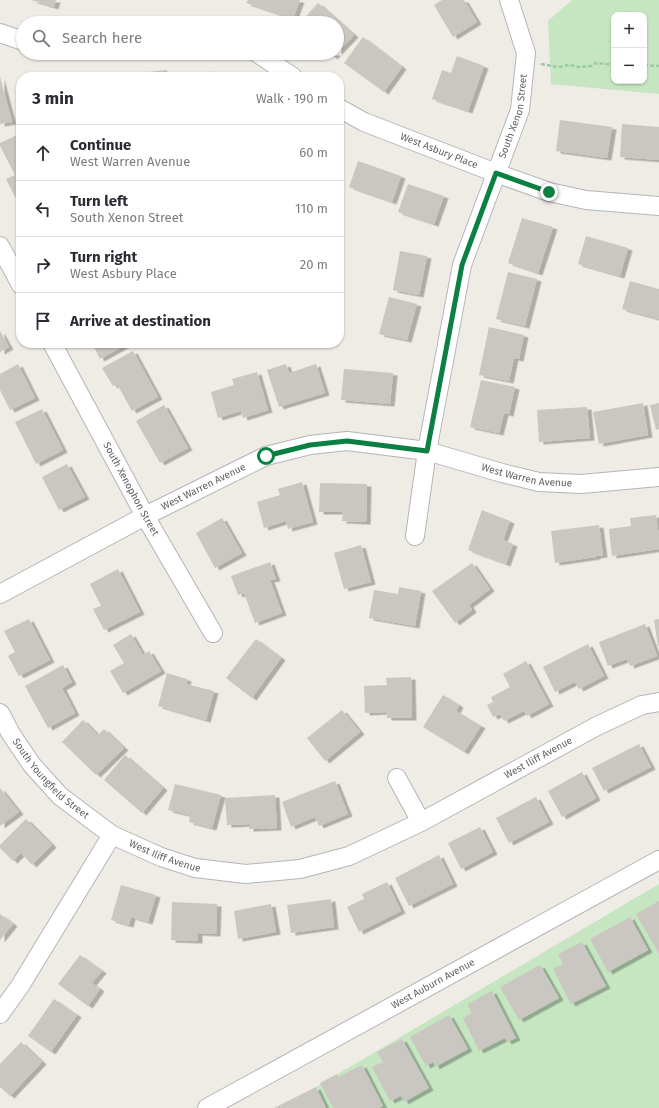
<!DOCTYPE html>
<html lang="en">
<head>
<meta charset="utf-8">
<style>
  body { margin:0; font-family:"Fira Sans",sans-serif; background:#f2f2f3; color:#2b2b33 }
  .controls { position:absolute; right:12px; top:12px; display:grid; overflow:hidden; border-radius:8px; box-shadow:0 1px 3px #0004 }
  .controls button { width:36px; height:36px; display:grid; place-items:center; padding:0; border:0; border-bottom:1px solid #e1e1e2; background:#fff; color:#2b2b33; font:20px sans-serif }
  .stop { position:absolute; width:12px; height:12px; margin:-9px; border:3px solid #0b8043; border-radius:50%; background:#fff }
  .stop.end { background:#0b8043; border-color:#fff; box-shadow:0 1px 4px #0008 }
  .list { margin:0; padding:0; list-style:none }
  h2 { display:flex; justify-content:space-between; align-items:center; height:52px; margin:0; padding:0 16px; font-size:17px }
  h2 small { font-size:13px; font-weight:400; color:#7c7c81 }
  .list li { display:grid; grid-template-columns:26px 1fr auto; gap:12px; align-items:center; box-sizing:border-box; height:56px; padding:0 16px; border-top:1px solid #e1e1e2 }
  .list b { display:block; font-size:15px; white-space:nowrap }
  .list p { margin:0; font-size:13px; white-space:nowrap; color:#7c7c81 }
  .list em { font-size:13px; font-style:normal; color:#7c7c81 }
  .icon { flex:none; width:22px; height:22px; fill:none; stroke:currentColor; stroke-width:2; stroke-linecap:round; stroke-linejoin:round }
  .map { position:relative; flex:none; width:659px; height:1108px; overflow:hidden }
  .search { position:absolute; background:#fff; box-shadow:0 1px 3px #0004; left:16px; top:16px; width:328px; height:44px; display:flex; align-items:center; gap:10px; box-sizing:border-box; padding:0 14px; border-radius:22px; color:#7c7c81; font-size:15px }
  .panel { position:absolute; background:#fff; box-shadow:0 1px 3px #0004; left:16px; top:72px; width:328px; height:276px; border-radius:16px }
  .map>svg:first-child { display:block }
  .green { fill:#c6e6c2; fill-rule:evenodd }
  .building { fill:#cac6c1; filter:url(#shadow) }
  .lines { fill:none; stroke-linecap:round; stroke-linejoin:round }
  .street-casing { stroke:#b2b6b9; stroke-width:20 }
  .path { stroke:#9ccaa3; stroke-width:2.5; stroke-dasharray:4 2; stroke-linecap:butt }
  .street { stroke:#fff; stroke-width:18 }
  .route { stroke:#0b8043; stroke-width:5 }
  .labels { text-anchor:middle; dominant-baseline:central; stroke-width:3; stroke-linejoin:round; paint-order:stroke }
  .street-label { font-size:10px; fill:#5d6165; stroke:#fff }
</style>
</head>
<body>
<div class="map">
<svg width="659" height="1108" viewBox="0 0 659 1108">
  <defs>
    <filter id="shadow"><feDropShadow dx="4.5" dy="2.5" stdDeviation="0" flood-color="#0004"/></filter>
  </defs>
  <rect width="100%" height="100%" fill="#efebe5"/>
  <!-- green -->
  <path class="green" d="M572,0H659V94L551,84L548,21ZM614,15H644V81H614Z
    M659,884V1108H291L309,1091Z"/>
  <!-- building -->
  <path class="building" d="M31,0H56L54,7Z
    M248,0H300L293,19L246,3Z
    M442,0H464L477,22L453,37L434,5Z
    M318,3L354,35L333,57L329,53H337V23H300Z
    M363,37L402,67L384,92L344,63Z
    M457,56L484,66L468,111L432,99L442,70L451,73Z
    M167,70L168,77H123V75Z
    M213,71L221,77H208Z
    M107,72L108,77H84V76Z
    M0,77L12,122L0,124Z
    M560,120L612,127L607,158L556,151Z
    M622,124L659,127V160L620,157Z
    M21,133V194L15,197L6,179L15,175L0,146V143Z
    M358,161L401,176L392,202L349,187Z
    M408,184L444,196L434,224L398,212Z
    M522,218L553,227L538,273L508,263Z
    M586,236L628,248L620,276L578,264Z
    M400,251L427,256L419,295L393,290Z
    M508,272L537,279L525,326L496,319Z
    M630,281L659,289V319L622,309Z
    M389,297L417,304L407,340L379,334Z
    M489,327L524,335L519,359L514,358L509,381L479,375Z
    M0,331L9,347L0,352Z
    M92,343H127V344L100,359Z
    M133,351L158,397L132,411L117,384L113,386L102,368Z
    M18,364L35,398L10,410L0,390V374Z
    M286,364L289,373L316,364L325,393L279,407L267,370Z
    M344,369L393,373L390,404L341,400Z
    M257,372L268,410L243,418L241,411L218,418L211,392L234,385L232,379Z
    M481,380L515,387L509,414L504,413L499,433L470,427Z
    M643,403L648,435L599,444L593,412Z
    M659,403V429L656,430L650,405Z
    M164,405L188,448L160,463L136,421Z
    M587,407L590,438L539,442L537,410Z
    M42,409L63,450L36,464L15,422Z
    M67,464L85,497L59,510L42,477Z
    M302,482L313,522L288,529L286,521L264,528L257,502L280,495L278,489Z
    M320,483L367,484L366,522L342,521L343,512H319Z
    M482,510L510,521L503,540L513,544L506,564L468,550Z
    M656,515L659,537V549L612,556L609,529L631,526L630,518Z
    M222,518L242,553L215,568L196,533Z
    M599,525L603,555L596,556V557L555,563L551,531Z
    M361,545L371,582L344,589L334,553Z
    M270,562L276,579L270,580L282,613L255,623L244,593L238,595L231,576Z
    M472,563L490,589L469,605L472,610L455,623L432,591Z
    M118,569L140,612L104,630L93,609L101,606L90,584Z
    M399,587L421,591L415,626L369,618L374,590L398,594Z
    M29,619L50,660L19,676L8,656L15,652L4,631Z
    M659,619V646H658L654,620Z
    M645,624L657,656L630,666L627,659L608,666L599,642Z
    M131,634L143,655L149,651L161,671L123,693L110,671L124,663L113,645Z
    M256,639L281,658L252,698L226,678Z
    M588,644L604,676L579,689L575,682L555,692L543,667Z
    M526,661L549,704L527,716L524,711L504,721L500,714L493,717L487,705L493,702L491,697L510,687L503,674Z
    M63,665L72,682L62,688L75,713L48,728L25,686Z
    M167,673L187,679L186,684L214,691L206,720L158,706Z
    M411,677L412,718H387L386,712L365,713L364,686L387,685L386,678Z
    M443,695L459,705L456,711L481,726L464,752L423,727Z
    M342,710L360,732L325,761L307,738Z
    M83,720L98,735L104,729L124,748L96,775L62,742Z
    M639,744L651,767L604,791L592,768Z
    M125,755L163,788L142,813L104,780Z
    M582,772L596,798L562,817L548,791Z
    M335,781L348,814L319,826L315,817L291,827L282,802Z
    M175,784L221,795L212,828L189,822L190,815L168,810Z
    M0,788L19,812L0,826Z
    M275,795L277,828L249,829V824L227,825L225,798Z
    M536,797L549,822L509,843L496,818Z
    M26,819L52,845L32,865L21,853L13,861L0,848V845Z
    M480,827L493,852L461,869L448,843Z
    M439,855L453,884L409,906L395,878Z
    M387,882L401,911L359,932L347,907L364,899L362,894Z
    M121,885L156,895L148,922L131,917L129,925L111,920Z
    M331,899L334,927L291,933L287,905Z
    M659,901V954L636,914Z
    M172,902L217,904L216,934L198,933V941L171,940Z
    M271,904L276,932L238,939L234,911Z
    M0,914L13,924L0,940Z
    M630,917L648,950L608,972L590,939Z
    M582,942L606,986L571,1004L553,969L563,964L558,954Z
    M80,955L102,971L92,983L100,989L88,1006L58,984Z
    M540,965L559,998L519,1020L500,987Z
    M492,991L516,1038L507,1042L505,1038L479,1051L463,1018L472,1013L467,1004Z
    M54,999L77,1015L51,1052L28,1036Z
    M449,1015L468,1049L435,1067L433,1062L426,1066L410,1037Z
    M402,1039L429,1088L404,1102L401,1096L390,1101L372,1067L383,1062L377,1052Z
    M21,1042L42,1062L10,1096L0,1087V1064Z
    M362,1065L383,1106L379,1108H333L320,1083L337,1074L338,1077Z
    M316,1087L326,1108H274Z"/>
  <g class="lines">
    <!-- street casing -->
    <g class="street-casing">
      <g id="street">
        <path d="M0,33L23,41"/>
        <path d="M257,53L293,77"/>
        <path id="s1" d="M339,108L364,122L496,173L549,192L586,200L659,206"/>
        <path d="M0,246L21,285"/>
        <path id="s2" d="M52,343L145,516L213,633"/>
        <path id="s3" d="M415,536L427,451L462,265L520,110L526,53L509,0"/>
        <path id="s4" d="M0,594L145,516L266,456L310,445L347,441L427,451L502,473L539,482L581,484L659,477"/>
        <path id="s5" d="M0,713L11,734L32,765L60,796L112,835L161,857L195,868L246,874L300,869L349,856L421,822L597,726L642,705L659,702"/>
        <path d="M397,778L421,822"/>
        <path d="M0,1014L20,986L112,835"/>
        <path id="s6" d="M207,1108L659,860"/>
      </g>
    </g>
    <!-- path -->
    <path class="path" d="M541,64L558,67L569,65L579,67L591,66L596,63L614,65
      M644,65L659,66"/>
    <!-- street -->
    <use href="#street" class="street"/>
  </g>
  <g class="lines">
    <!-- route -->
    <path class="route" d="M266,456L310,445L347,441L427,451L462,265L496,173L549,192"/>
  </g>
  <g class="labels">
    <!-- street labels -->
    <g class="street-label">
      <text stroke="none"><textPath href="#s3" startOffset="433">South Xenon Street</textPath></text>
      <text stroke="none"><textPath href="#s1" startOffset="109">West Asbury Place</textPath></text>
      <text stroke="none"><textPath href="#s4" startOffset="566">West Warren Avenue</textPath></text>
      <text stroke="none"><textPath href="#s4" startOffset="230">West Warren Avenue</textPath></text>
      <text stroke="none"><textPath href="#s2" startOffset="166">South Xenophon Street</textPath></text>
      <text stroke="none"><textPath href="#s5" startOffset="627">West Iliff Avenue</textPath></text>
      <text stroke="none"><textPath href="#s5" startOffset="84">South Youngfield Street</textPath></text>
      <text stroke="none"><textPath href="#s5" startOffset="225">West Iliff Avenue</textPath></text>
      <text stroke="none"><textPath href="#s6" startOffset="258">West Auburn Avenue</textPath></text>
    </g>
  </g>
</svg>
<div class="controls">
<button>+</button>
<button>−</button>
</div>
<div class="stop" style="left:266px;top:456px"></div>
<div class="stop end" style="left:549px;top:192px"></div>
<div class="search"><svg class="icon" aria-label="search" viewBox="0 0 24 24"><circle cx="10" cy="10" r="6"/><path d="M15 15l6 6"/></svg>Search here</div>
<section class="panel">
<h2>3 min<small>Walk · 190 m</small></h2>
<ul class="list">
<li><svg class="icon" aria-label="ahead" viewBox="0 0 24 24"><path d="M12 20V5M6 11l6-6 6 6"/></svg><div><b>Continue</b><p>West Warren Avenue</p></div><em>60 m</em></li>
<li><svg class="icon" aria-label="left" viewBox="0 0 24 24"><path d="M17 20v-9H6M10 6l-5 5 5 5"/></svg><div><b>Turn left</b><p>South Xenon Street</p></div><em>110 m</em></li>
<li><svg class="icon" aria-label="right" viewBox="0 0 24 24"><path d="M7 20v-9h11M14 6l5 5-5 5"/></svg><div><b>Turn right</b><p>West Asbury Place</p></div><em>20 m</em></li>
<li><svg class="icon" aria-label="arrive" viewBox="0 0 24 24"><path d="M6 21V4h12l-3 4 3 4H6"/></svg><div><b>Arrive at destination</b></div></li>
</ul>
</section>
</div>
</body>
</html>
